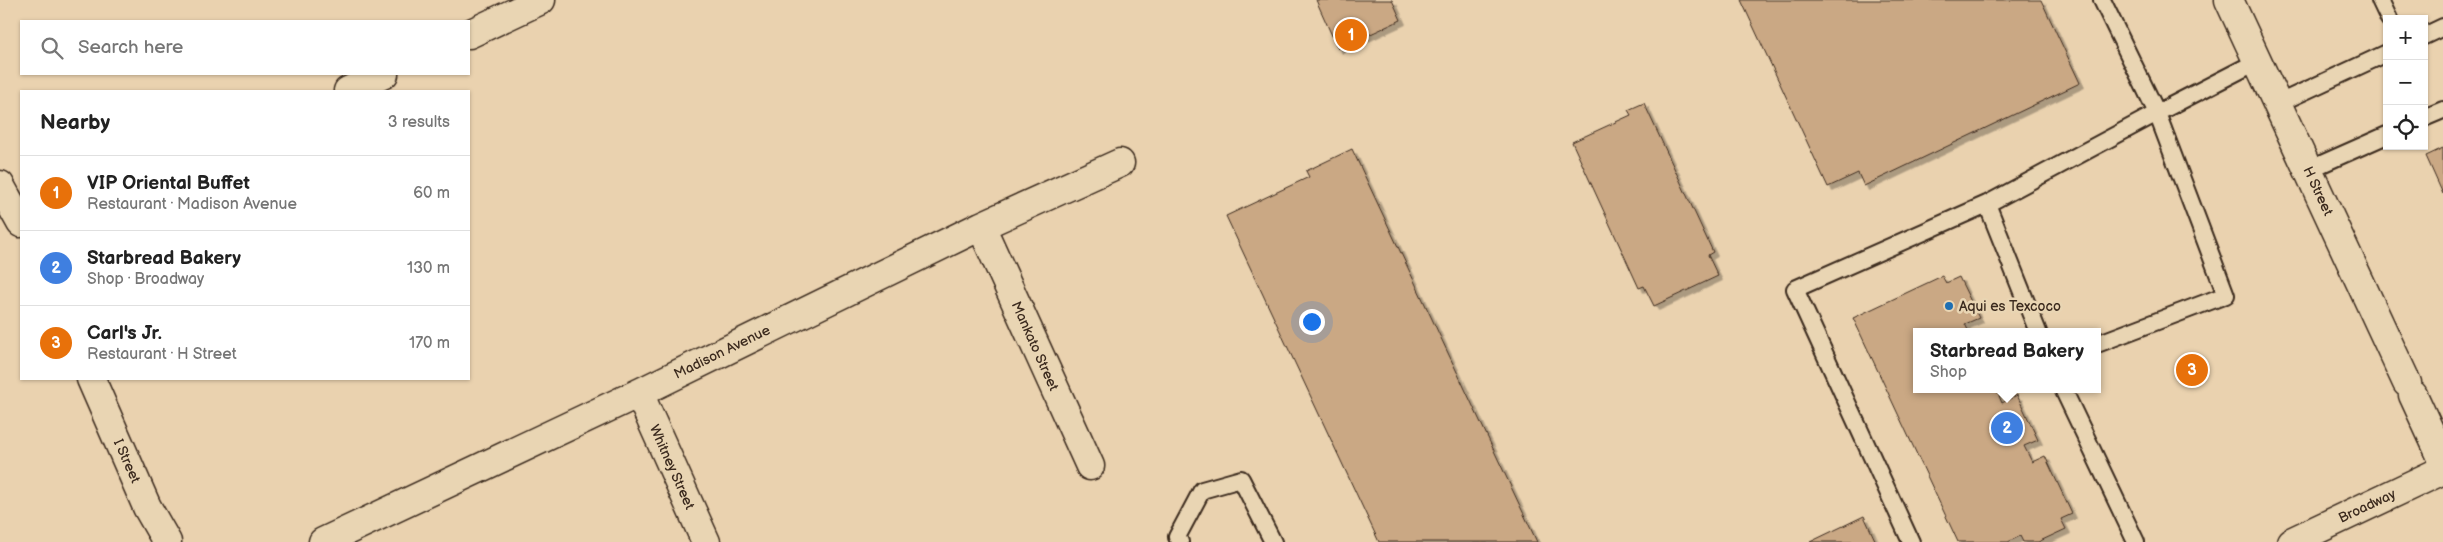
<!DOCTYPE html>
<html lang="en">
<head>
<meta charset="utf-8">
<style>
  body { margin:0; font-family:"Balsamiq Sans",sans-serif; background:#f6f6f6; color:#222 }
  .controls { position:absolute; right:15px; top:15px; display:grid; overflow:hidden; border-radius:0px; box-shadow:0 1px 4px #0004 }
  .controls button { width:45px; height:45px; display:grid; place-items:center; padding:0; border:0; border-bottom:1px solid #e0e0e0; background:#fff; color:#222; font:25px sans-serif }
  .you { position:absolute; left:1311px; top:321px; width:18px; height:18px; margin:-12px; border:4px solid #fff; border-radius:50%; background:#1a73e8; box-shadow:0 0 0 8px #1a73e833 }
  .badge { display:grid; place-items:center; width:32px; height:32px; border-radius:50%; background:#1f6fb2; color:#fff; font-size:16px; font-weight:700 }
  .pin { position:absolute; translate:-50% -50%; border:2px solid #fff; box-shadow:0 1px 5px #0006 }
  .popup { position:absolute; left:1913px; top:328px; width:188px; height:65px; box-sizing:border-box; display:grid; place-content:center; border-radius:0px; background:#fff; filter:drop-shadow(0 1px 4px #0005); font-size:16px; white-space:nowrap; color:#767676 }
  .popup b { font-size:19px; color:#222 }
  .popup::after { content:''; position:absolute; left:50%; top:100%; margin-left:-10px; border:10px solid transparent; border-top-color:#fff }
  .list { margin:0; padding:0; list-style:none }
  h2 { display:flex; justify-content:space-between; align-items:center; height:65px; margin:0; padding:0 20px; font-size:21px }
  h2 small { font-size:16px; font-weight:400; color:#767676 }
  .list li { display:grid; grid-template-columns:32px 1fr auto; gap:15px; align-items:center; box-sizing:border-box; height:75px; padding:0 20px; border-top:1px solid #e0e0e0 }
  .list b { display:block; font-size:19px; white-space:nowrap }
  .list p { margin:0; font-size:16px; white-space:nowrap; color:#767676 }
  .list em { font-size:16px; font-style:normal; color:#767676 }
  .icon { flex:none; width:28px; height:28px; fill:none; stroke:currentColor; stroke-width:2; stroke-linecap:round; stroke-linejoin:round }
  .map { position:relative; flex:none; width:2443px; height:542px; overflow:hidden }
  .search { position:absolute; background:#fff; box-shadow:0 1px 4px #0004; left:20px; top:20px; width:450px; height:55px; display:flex; align-items:center; gap:12px; box-sizing:border-box; padding:0 18px; border-radius:0px; color:#767676; font-size:19px }
  .panel { position:absolute; background:#fff; box-shadow:0 1px 4px #0004; left:20px; top:90px; width:450px; height:290px; border-radius:0px }
  .map>svg:first-child { display:block }
  .building { fill:#caa884; stroke:#3b2a1e; filter:url(#shadow) }
  .lines { fill:none; stroke-linecap:round; stroke-linejoin:round }
  .service-casing { stroke:#3b2a1e; stroke-width:20 }
  .minor-casing { stroke:#3b2a1e; stroke-width:31 }
  .tertiary-casing { stroke:#3b2a1e; stroke-width:31 }
  .primary-casing { stroke:#3b2a1e; stroke-width:31 }
  .service { stroke:#e9d5b3; stroke-width:16 }
  .minor { stroke:#e9d5b3; stroke-width:28 }
  .tertiary { stroke:#e9d5b3; stroke-width:28 }
  .primary { stroke:#e9d5b3; stroke-width:28 }
  .poi-dot { fill:#1f6fb2; stroke:#e9d5b3; stroke-width:2 }
  .labels { text-anchor:middle; dominant-baseline:central; stroke-width:5; stroke-linejoin:round; paint-order:stroke }
  .street-label { font-size:14px; fill:#3b2a1e; stroke:#e9d5b3 }
  .poi-label { font-size:14px; fill:#3b2a1e; stroke:#e9d5b3; text-anchor:start }
</style>
</head>
<body>
<div class="map">
<svg width="2443" height="542" viewBox="0 0 2443 542">
  <defs>
    <filter id="shadow"><feDropShadow dx="4.5" dy="4.5" stdDeviation="0" flood-color="#0004"/></filter>
  </defs>
  <rect width="100%" height="100%" fill="#ead2af"/>
  <filter id="ink" filterUnits="userSpaceOnUse"><feTurbulence type="fractalNoise" baseFrequency=".02" numOctaves="2"/><feDisplacementMap in="SourceGraphic" scale="10" xChannelSelector="R" yChannelSelector="G"/><feConvolveMatrix kernelMatrix="1 2 1 2 8 2 1 2 1" color-interpolation-filters="sRGB"/></filter>
  <g filter="url(#ink)">
    <!-- building -->
    <path class="building" d="M1316,0H1392L1401,20L1338,49Z
      M1741,0H2041L2080,83L1864,186L1858,173L1828,187Z
      M1644,103L1713,252L1708,255L1718,276L1654,306L1644,286L1639,288L1572,142L1631,115L1628,110Z
      M2443,148V194L2426,156Z
      M1352,149L1537,542H1379L1226,216L1309,177L1306,171Z
      M1942,276L1946,283L1959,277L1979,318L1965,324L1969,332H1917V389H1996L2002,403L2017,395L2038,440L2024,446L2032,462L2045,456L2072,514L2061,519L2066,529L2038,542H2023L2020,536L2008,542H1958L1853,318Z
      M1864,516L1876,542H1810Z"/>
    <g class="lines">
      <!-- service casing -->
      <g class="service-casing">
        <path id="service" d="M2380,0L2389,19
          M2424,36L2443,27
          M2277,104L2387,53
          M2424,118L2443,110
          M2308,170L2387,135
          M1987,204L2038,332
          M2097,344L2226,295L2157,113L2258,61
          M2063,389L2136,542
          M1180,542L1177,537L1202,490L1241,479L1273,542
          M1911,542L1795,289L1987,204L2157,113L2102,0"/>
      </g>
      <!-- minor casing -->
      <g class="minor-casing">
        <path id="minor" d="M469,34L541,0
          M348,91L384,74
          M981,226L1090,466
          M639,393L706,542
          M323,542L639,393L981,226L1120,163"/>
      </g>
      <!-- tertiary casing -->
      <g class="tertiary-casing">
        <path id="tertiary" d="M0,185L21,223
          M91,379L147,507L167,542"/>
      </g>
      <!-- primary casing -->
      <g class="primary-casing">
        <path id="primary" d="M2229,0L2407,383
          M2413,395L2443,460
          M2291,542L2443,470"/>
      </g>
      <!-- service -->
      <use href="#service" class="service"/>
      <!-- minor -->
      <use href="#minor" class="minor"/>
      <!-- tertiary -->
      <use href="#tertiary" class="tertiary"/>
      <!-- primary -->
      <use href="#primary" class="primary"/>
    </g>
  </g>
  <!-- markers -->
  <circle class="poi-dot" cx="1949" cy="306" r="5"/>
  <g class="labels">
    <!-- street labels -->
    <g class="street-label">
      <text transform="translate(2318 191) rotate(65)">H Street</text>
      <text transform="translate(1035 346) rotate(66)">Mankato Street</text>
      <text transform="translate(722 352) rotate(-26)">Madison Avenue</text>
      <text transform="translate(127 461) rotate(66)">I Street</text>
      <text transform="translate(672 467) rotate(66)">Whitney Street</text>
      <text transform="translate(2367 506) rotate(-25)">Broadway</text>
    </g>
    <!-- poi labels -->
    <g class="poi-label">
      <text x="1959" y="306">Aqui es Texcoco</text>
    </g>
  </g>
</svg>
<div class="controls">
<button>+</button>
<button>−</button>
<button><svg class="icon" aria-label="locate" viewBox="0 0 24 24"><circle cx="12" cy="12" r="6"/><path d="M12 2v4M12 18v4M2 12h4M18 12h4"/></svg></button>
</div>
<div class="you"></div>
<div class="pin badge" style="left:1351px;top:35px;background:#e8710a">1</div>
<div class="pin badge" style="left:2007px;top:428px;background:#3f7fe0">2</div>
<div class="popup"><b>Starbread Bakery</b>Shop</div>
<div class="pin badge" style="left:2192px;top:370px;background:#e8710a">3</div>
<div class="search"><svg class="icon" aria-label="search" viewBox="0 0 24 24"><circle cx="10" cy="10" r="6"/><path d="M15 15l6 6"/></svg>Search here</div>
<section class="panel">
<h2>Nearby<small>3 results</small></h2>
<ul class="list">
<li><span class="badge" style="background:#e8710a">1</span><div><b>VIP Oriental Buffet</b><p>Restaurant · Madison Avenue</p></div><em>60 m</em></li>
<li><span class="badge" style="background:#3f7fe0">2</span><div><b>Starbread Bakery</b><p>Shop · Broadway</p></div><em>130 m</em></li>
<li><span class="badge" style="background:#e8710a">3</span><div><b>Carl's Jr.</b><p>Restaurant · H Street</p></div><em>170 m</em></li>
</ul>
</section>
</div>
</body>
</html>
